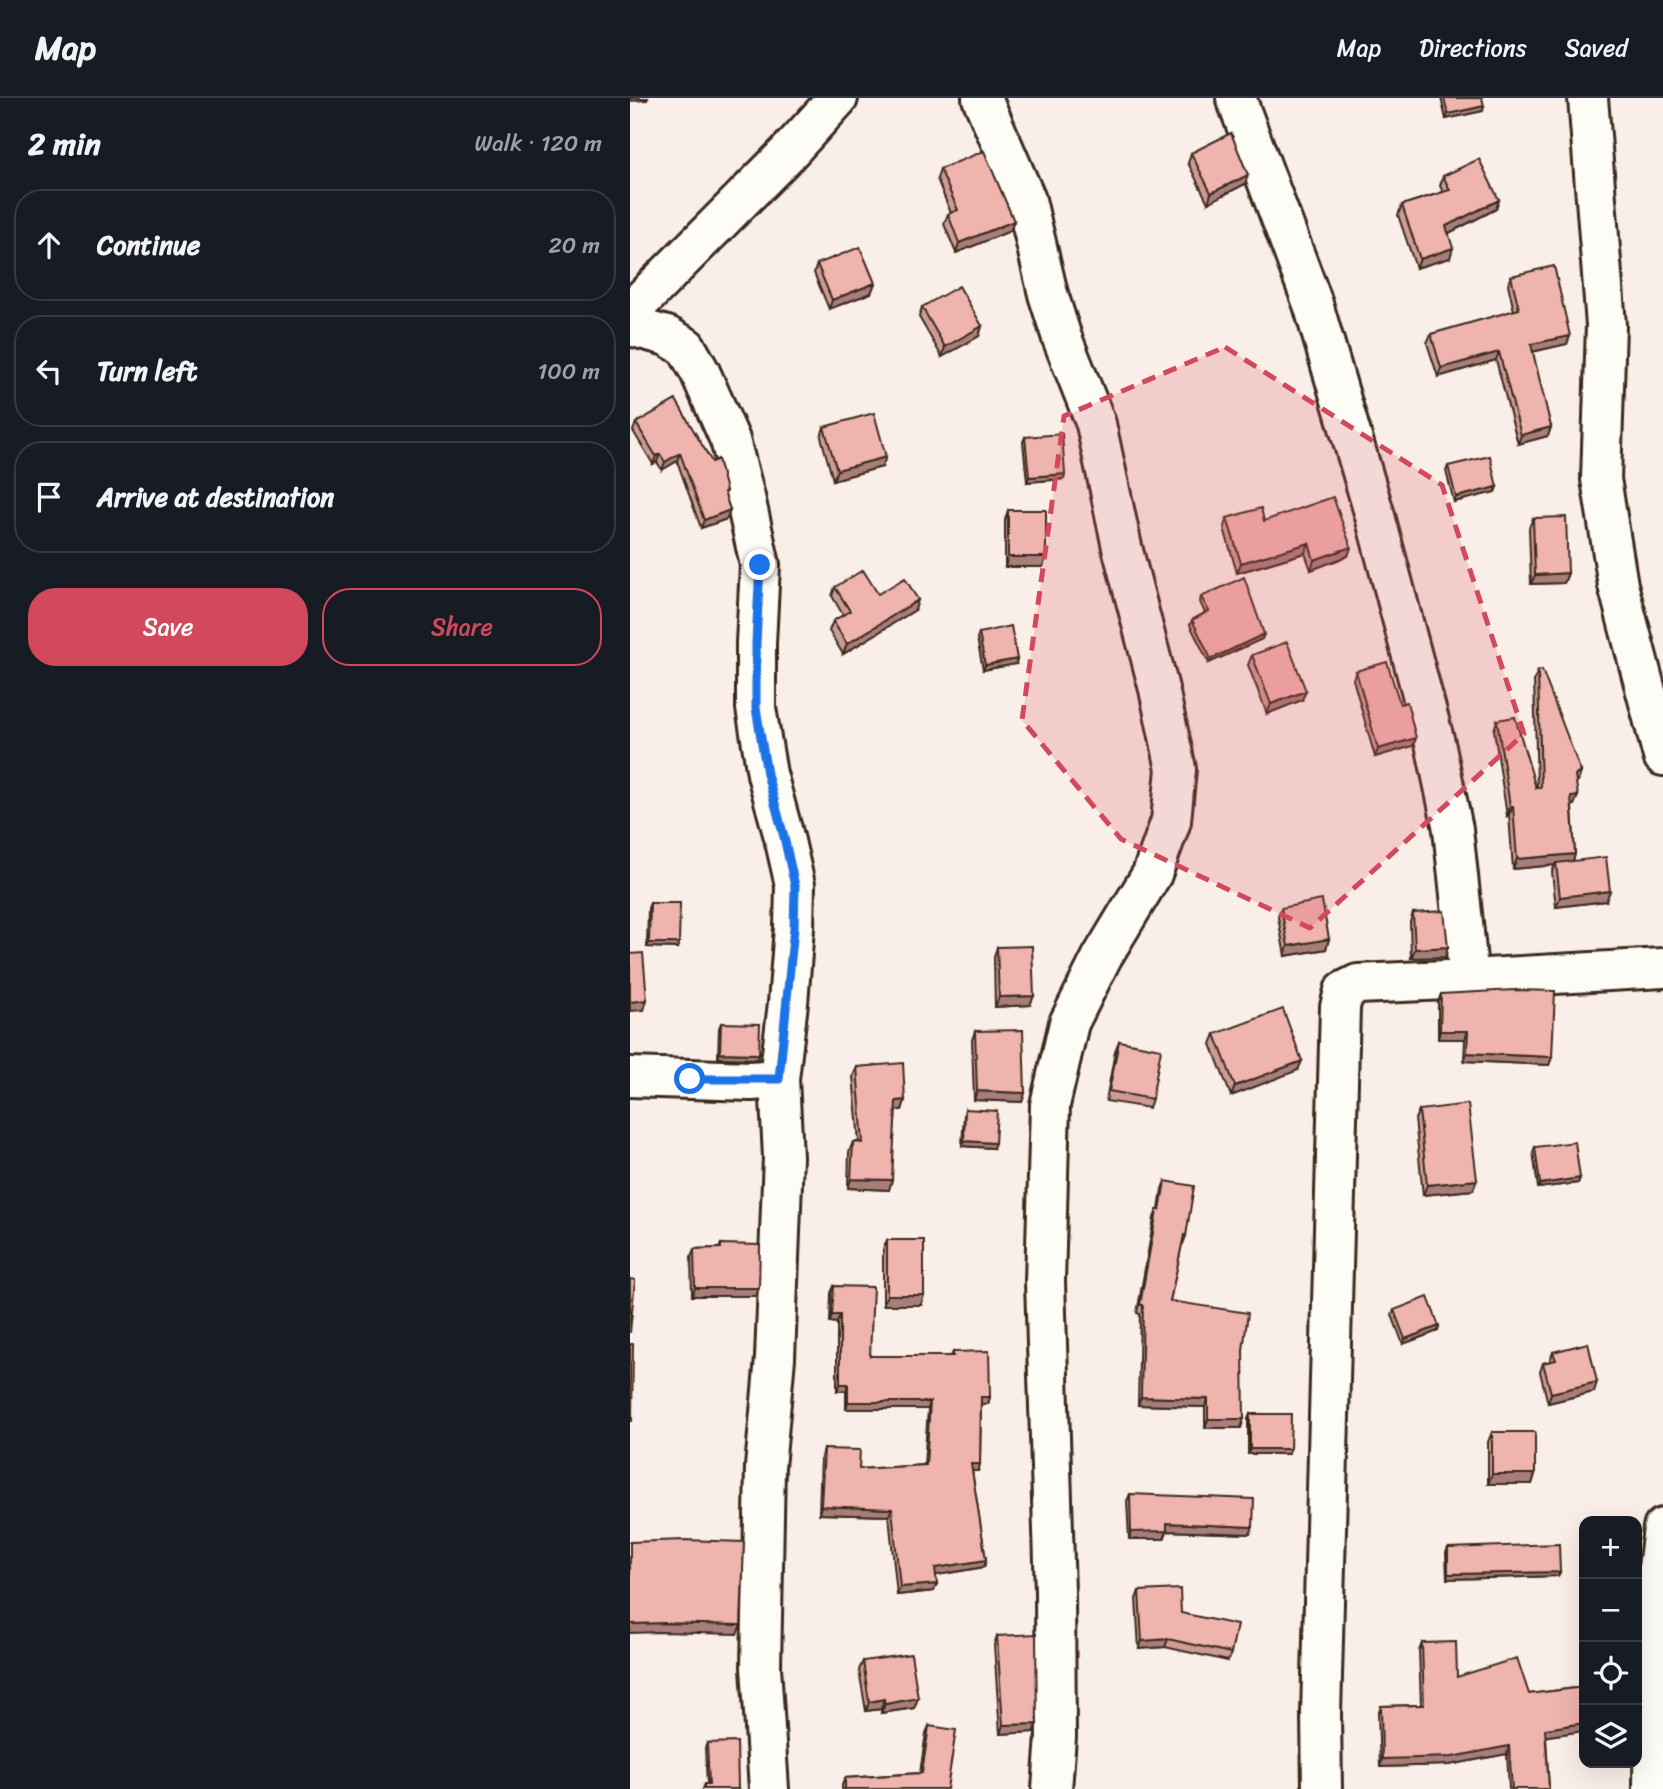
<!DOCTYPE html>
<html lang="en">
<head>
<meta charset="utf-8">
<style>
  body { margin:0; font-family:Sriracha,sans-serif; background:#242831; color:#f1f3f6 }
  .controls { position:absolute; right:21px; bottom:21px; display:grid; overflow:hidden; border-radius:14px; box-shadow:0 7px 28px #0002 }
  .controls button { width:63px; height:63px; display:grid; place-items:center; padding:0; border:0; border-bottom:2px solid #363941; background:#171b24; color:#f1f3f6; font:35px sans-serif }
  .stop { position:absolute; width:21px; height:21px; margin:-16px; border:5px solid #1a73e8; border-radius:50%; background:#fff }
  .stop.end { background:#1a73e8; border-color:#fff; box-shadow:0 2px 7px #0008 }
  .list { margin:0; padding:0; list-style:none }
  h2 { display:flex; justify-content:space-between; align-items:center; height:91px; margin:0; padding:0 28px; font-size:30px }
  h2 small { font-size:23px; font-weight:400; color:#9ea1a6 }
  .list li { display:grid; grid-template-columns:46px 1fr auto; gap:21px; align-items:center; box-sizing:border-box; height:112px; margin:0 14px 14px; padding:0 14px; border:2px solid #363941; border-radius:28px }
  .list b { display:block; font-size:26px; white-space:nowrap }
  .list em { font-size:23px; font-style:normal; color:#9ea1a6 }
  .actions { display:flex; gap:14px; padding:21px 28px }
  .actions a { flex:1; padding:16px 0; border:2px solid #d1495b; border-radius:28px; text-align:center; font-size:24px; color:#d1495b }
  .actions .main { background:#d1495b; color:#fff }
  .icon { flex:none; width:38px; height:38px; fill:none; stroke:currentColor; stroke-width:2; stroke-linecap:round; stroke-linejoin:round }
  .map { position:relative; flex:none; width:1033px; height:1691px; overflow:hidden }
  header { display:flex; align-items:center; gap:42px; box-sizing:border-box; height:98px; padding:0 35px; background:#171b24; border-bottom:2px solid #363941 }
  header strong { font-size:33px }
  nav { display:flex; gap:38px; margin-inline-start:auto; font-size:24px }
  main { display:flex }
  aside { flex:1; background:#171b24 }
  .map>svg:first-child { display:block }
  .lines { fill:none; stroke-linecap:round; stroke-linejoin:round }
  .street-casing { stroke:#3b2a1e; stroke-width:44 }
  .street { stroke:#fdfcf7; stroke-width:38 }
  .wall { fill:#ce9b96; stroke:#3b2a1e; stroke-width:2 }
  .shaded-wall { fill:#a87e7a; stroke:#3b2a1e; stroke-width:2 }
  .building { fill:#f0b4af; stroke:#3b2a1e; stroke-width:2 }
  .route { stroke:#1a73e8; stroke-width:9 }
  .marked { fill:#d1495b; fill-opacity:0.2; stroke:#d1495b; stroke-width:5; stroke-dasharray:14 9; stroke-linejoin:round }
</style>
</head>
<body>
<header>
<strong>Map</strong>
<nav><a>Map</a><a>Directions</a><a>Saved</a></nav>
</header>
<main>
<aside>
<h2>2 min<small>Walk · 120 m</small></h2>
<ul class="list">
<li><svg class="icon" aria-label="ahead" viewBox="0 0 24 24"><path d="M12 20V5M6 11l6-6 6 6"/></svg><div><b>Continue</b></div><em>20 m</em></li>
<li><svg class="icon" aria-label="left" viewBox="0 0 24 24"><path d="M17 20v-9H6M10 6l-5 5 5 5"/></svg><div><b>Turn left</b></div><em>100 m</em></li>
<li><svg class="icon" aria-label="arrive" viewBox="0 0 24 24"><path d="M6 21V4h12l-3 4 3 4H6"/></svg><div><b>Arrive at destination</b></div></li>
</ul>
<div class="actions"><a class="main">Save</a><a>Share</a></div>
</aside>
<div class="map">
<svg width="1033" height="1691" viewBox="0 0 1033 1691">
  <rect width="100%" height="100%" fill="#faeee9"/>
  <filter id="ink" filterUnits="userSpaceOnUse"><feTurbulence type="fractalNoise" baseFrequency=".0143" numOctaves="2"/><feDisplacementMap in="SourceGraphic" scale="14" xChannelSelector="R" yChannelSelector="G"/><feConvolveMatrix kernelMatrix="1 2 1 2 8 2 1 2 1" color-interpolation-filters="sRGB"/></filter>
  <g filter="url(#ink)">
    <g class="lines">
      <!-- street casing -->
      <g class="street-casing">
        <path id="street" d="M352,0L396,102L418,196L432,240L466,326L492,449L529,591L546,671L541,723L522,776L472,859L439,925L420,1007L415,1184L425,1494L426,1639L422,1691
          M606,0L683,206L745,418L805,645L823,731L839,881L1033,870
          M958,0L976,227L971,381L988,487L1033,658
          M0,214L157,56L208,0
          M0,228L37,238L56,249L70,274L100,342L115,399L130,467L126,545V610L137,676L154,739L165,787L164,830L158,905L149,981L153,1059L145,1260L135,1369L131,1569L139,1691
          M0,979L121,983L149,981
          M692,1691L691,1616L710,909L714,893L728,886L839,881
          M1023,1691L1025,1495L1033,1430"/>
      </g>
      <!-- street -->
      <use href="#street" class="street"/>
    </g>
    <!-- wall -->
    <path class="wall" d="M811,0H852L853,13L816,21Z
      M561,55L615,86L578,105L558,65Z
      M310,71L384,123L380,133L326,155L314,126L318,116L321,115L307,81Z
      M813,78L869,102L866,111L819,135L820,160L786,170L768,117L772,107L813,94L810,88Z
      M187,166L245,185L241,195L199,211L184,175Z
      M881,178L940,238L937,246L902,254L921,329L918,338L888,346L866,262L808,279L797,245L801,236L884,213L878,186Z
      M292,209L352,228L349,238L312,259L289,219Z
      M46,302L96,393L95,397L100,412L97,421L71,430L47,363L32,372L27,364L23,366L3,333L6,325Z
      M194,329L252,369L203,382L191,339Z
      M395,339L435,376L434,381L397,384L393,344Z
      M818,368L867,389L865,394L824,404L816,373Z
      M378,412L416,459L413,469H375V422Z
      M597,420L634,423L721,449L718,458L681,472L675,455L607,475L594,430Z
      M903,420L938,475L934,485L901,486L899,430Z
      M205,489L248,496L285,512L213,556L199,533L203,523L213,517L202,498Z
      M571,499L634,536L632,541L579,565L560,527L562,522L575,515L570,504Z
      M349,535L386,566L353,572L347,540Z
      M622,557L672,602L637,616L618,567Z
      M726,573L770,606L786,640L783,648L745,659L723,581Z
      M908,573L951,674L948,683L946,684L944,707L942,708L945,756L943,763L976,803L926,809L922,774L925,767L883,771L879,717L877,718L864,632L867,622L906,690L907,689L904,582Z
      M20,805L48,850L17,849L18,810Z
      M651,810L699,841L696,851L655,858L648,819Z
      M783,815L818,849L815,859L781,860L780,824Z
      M367,849L400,907L365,909L364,859Z
      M811,896L922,959L919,967L834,963L835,941H808V904Z
      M91,925L128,961L88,960L89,930Z
      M345,933L395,995L392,1004L344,1002L342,942Z
      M585,936L668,972L601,998L581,946Z
      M489,943L522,1001L519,1010L476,1003L485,953Z
      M227,969L275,1002L272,1012H266L259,1092L218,1090L219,1054L223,1044H229L223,978Z
      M335,1011L363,1050L332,1048L334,1016Z
      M789,1012L843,1092L793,1097L785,1021Z
      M905,1049L950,1080L948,1085L908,1090L903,1054Z
      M535,1083L556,1138L553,1146H552L540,1203L613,1252L611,1330H575V1309L508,1307L510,1216L507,1215L524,1120L527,1112H529L532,1091Z
      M257,1142L291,1207H253V1152Z
      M91,1146L126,1198H62L61,1159L64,1151L89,1150Z
      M204,1188L240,1258H321L323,1254L360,1299L358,1306H351L350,1366L348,1373H342L356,1462L354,1469L306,1477L304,1493L267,1497L259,1418L189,1416L191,1358L194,1351L229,1371L294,1367L298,1311H216V1293H207V1225L200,1224L201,1195Z
      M764,1212L809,1228L808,1233L773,1246L762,1217Z
      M923,1254L964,1294L918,1305L910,1274L913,1265L920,1263Z
      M620,1316L658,1356H618V1321Z
      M862,1334L905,1376L902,1386H858V1344Z
      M500,1396L620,1436L537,1433L534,1441H499L497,1403Z
      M818,1450L930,1474L928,1478L817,1481L816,1455Z
      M509,1493L601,1555L598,1563L535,1549L509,1551L506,1501Z
      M367,1538L404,1634L370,1636L364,1547Z
      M792,1545L827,1579L899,1596L954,1589V1633L916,1638L919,1691H879L877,1656L819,1667L750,1669L748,1616L751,1608L791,1607L789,1553Z
      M233,1563L288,1600L284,1610L251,1615V1611L236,1613L229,1572Z
      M299,1628L317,1691H212V1687L215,1680L290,1675L296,1635Z
      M77,1645L108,1691H72L74,1686H77L75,1650Z"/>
    <!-- shaded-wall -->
    <path class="shaded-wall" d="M0,0H18L17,2L0,3Z
      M854,8L853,13L816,21L818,16Z
      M618,77L615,86L578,105L581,95Z
      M869,102L866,111L813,138L816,128Z
      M384,123L380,133L326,155L329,145Z
      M823,150L820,160L786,170L790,161Z
      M245,185L241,195L199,211L202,202Z
      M352,228L349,238L312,259L315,249Z
      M940,238L937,246L897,255L901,246Z
      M869,254L866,262L808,279L811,270Z
      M921,329L918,338L888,346L891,337Z
      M50,355L47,363L32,372L35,364Z
      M30,356L27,364L23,366L26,358Z
      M256,359L252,369L203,382L207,372Z
      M435,376L434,381L397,384L399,379Z
      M867,389L865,394L824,404L826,399Z
      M100,412L97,421L71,430L74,422Z
      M679,445L675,455L607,475L611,465Z
      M721,449L718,458L681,472L684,462Z
      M378,459H416L413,469H375Z
      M938,475L934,485L901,486L905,477Z
      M288,502L285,512L213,556L217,546Z
      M634,536L632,541L579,565L581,561Z
      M387,561L386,566L353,572L355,567Z
      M676,593L672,602L637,616L641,606Z
      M786,640L783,648L745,659L748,651Z
      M951,674L948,683L941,686L945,677Z
      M948,698L944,707L937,708L941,699Z
      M880,708H883L879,717L877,718Z
      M945,756L942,766L926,765L925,767L883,771L887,761Z
      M980,793L976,803L926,809L930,799Z
      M699,841L696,851L655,858L658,848Z
      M19,845H49L48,850L17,849Z
      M818,849L815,859L781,860L785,851Z
      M404,898L400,907L365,909L369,899Z
      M17,902L14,912L0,913V904Z
      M810,933H838L835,941H808Z
      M90,955L129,956L128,961L88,960Z
      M837,955L922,959L919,967L834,963Z
      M672,963L668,972L601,998L605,988Z
      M347,993L395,995L392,1004L344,1002Z
      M275,1002L272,1012H263L266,1003Z
      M334,1043L365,1045L363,1050L332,1048Z
      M950,1080L948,1085L908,1090L910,1086Z
      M221,1081L262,1082L259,1092L218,1090Z
      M847,1082L843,1092L793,1097L797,1087Z
      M65,1190H129L126,1198H62Z
      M257,1197H294L291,1207H253Z
      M202,1217H210L207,1225L200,1224Z
      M809,1228L808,1233L773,1246L775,1241Z
      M967,1284L964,1294L918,1305L921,1295Z
      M210,1286H218L216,1293H207Z
      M351,1299H360L358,1306H349Z
      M511,1299L578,1301L575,1309L508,1307Z
      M218,1304H300L298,1311H216Z
      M578,1321H614L611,1330H575Z
      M620,1351H660L658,1356H618Z
      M341,1366H350L348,1373H338Z
      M862,1376H905L902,1386H858Z
      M191,1408L262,1411L259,1418L189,1416Z
      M537,1425L623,1429L620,1436L537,1433L534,1441H499L501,1434Z
      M356,1462L354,1469L302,1478L305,1470Z
      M930,1474L928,1478L817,1481L818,1476Z
      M307,1486L304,1493L267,1497L270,1489Z
      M34,1525L111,1527L107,1536L31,1534L0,1535V1526Z
      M538,1541L535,1549L509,1551L512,1543Z
      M288,1600L284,1610L251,1615L255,1606Z
      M254,1601L251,1611L236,1613L239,1604Z
      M954,1625V1633L912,1639L915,1631Z
      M407,1626L404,1634L370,1636L373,1627Z
      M879,1648L877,1656L819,1667L750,1669L752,1661Z"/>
    <!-- building -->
    <path class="building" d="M814,0H852L854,8L818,16Z
      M601,35L618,77L581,95L561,55Z
      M354,53L384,123L329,145L318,116L328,112L310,71Z
      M849,61L869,102L816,128L823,150L790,161L772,107L820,92L813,78Z
      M230,149L245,185L202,202L187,166Z
      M924,168L940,238L901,246L921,329L891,337L869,254L811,270L801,236L889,211L881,178Z
      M329,188L352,228L315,249L292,209Z
      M46,302L82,364L88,361L96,393L94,394L100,412L74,422L50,355L35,364L30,356L26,358L6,325Z
      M244,315L256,359L207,372L194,329Z
      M432,336L435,376L399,379L395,339Z
      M860,358L867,389L826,399L818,368Z
      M703,399L721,449L684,462L679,445L611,465L597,420L631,410L634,423Z
      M378,412H416V459H378Z
      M936,419L938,475L905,477L903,420Z
      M233,472L248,496L275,480L288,502L217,546L203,523L220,513L205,489Z
      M614,479L634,536L581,561L562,522L579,513L571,499Z
      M381,528L387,561L355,567L349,535Z
      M657,544L676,593L641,606L622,557Z
      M757,564L770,606L777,604L786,640L748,651L726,573Z
      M912,572L951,674L945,677L948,698L941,699L945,756L887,761L883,708H880L867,622L885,619L906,690L911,689L908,573Z
      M976,759L980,793L930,799L926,765Z
      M692,802L699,841L658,848L651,810Z
      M20,805H50L49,845H19Z
      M814,813L818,849L785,851L783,815Z
      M402,848L404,898L369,899L367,849Z
      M13,855L17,902L0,904V856Z
      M885,892L925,893L922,959L837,955L838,933H810L811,896Z
      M653,911L672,963L605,988L585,936Z
      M91,925L130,926L129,956L90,955Z
      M393,932L395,995L347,993L345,933Z
      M489,943L531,951L522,1001L479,993Z
      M273,965L275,1002L266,1003L262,1082L221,1081L223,1044L233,1045L227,969Z
      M838,1006L847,1082L797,1087L789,1012Z
      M335,1011L367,1013L365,1045L334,1043Z
      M945,1044L950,1080L910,1086L905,1049Z
      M535,1083L564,1088L556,1138L554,1137L540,1203L618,1215L613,1252L614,1321H578V1301L511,1299L513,1207H510L527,1112H530Z
      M257,1142H294V1197H257Z
      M91,1146L130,1147L129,1190H65L64,1151L91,1150Z
      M0,1181L5,1182L0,1235Z
      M204,1188L243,1189L240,1258H323V1254L359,1253L360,1299H351L350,1366H341L356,1462L305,1470L307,1486L270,1489L262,1411L191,1408L194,1351L230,1352L229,1371L296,1367L300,1304H218V1286H210V1217H202Z
      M798,1199L809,1228L775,1241L764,1212Z
      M958,1245L967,1284L921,1295L913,1265L926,1262L923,1254Z
      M0,1246H3L2,1323H0Z
      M620,1316H661L660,1351H620Z
      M862,1334H905V1376H862Z
      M500,1396L624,1401L623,1429L537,1425V1433L501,1434Z
      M54,1442L114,1444L111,1527L34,1525L0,1526V1444Z
      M929,1446L930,1474L818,1476V1450Z
      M550,1491L551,1515L607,1527L601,1555L538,1541L512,1543L509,1493Z
      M406,1536L407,1626L373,1627L367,1538Z
      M826,1544L827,1579L887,1560L899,1596L954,1589V1625L915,1631L919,1691H882L879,1648L822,1659L752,1661L751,1608L794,1607L792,1545Z
      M281,1556L288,1600L255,1606L254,1601L239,1604L233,1563Z
      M299,1628L326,1632L317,1691H215V1680L292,1675Z
      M107,1644L108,1691H74V1686H79L77,1645Z"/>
  </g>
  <g class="lines" filter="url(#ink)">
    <!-- route -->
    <path class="route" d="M60,981H149L164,830L165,788L154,739L137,676L126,610V545L130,467"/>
  </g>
  <!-- marked area -->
  <path class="marked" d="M595,249L812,387L894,636L680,830L491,741L392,622L434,318Z"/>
</svg>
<div class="controls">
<button>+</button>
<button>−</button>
<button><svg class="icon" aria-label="locate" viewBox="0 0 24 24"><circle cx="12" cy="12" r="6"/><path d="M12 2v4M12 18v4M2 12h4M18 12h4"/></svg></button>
<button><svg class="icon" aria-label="layers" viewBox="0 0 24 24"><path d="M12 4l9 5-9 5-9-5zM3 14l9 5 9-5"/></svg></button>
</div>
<div class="stop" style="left:60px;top:981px"></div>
<div class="stop end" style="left:130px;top:467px"></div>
</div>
</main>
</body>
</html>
